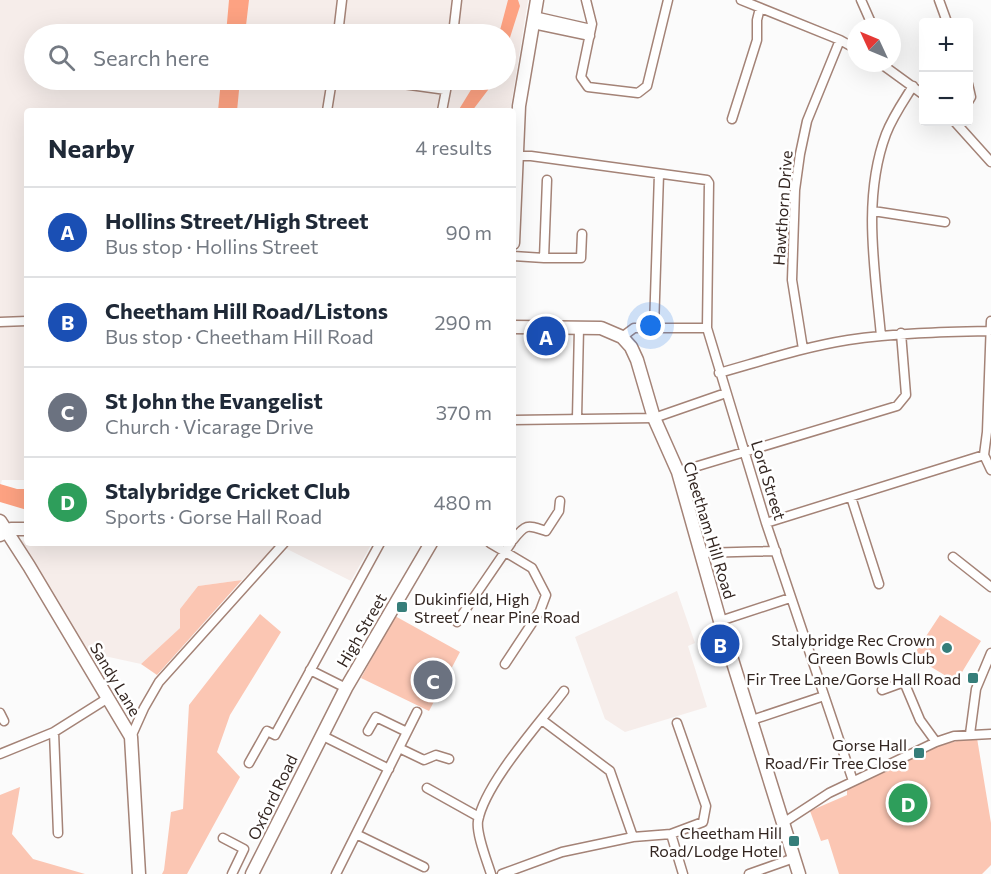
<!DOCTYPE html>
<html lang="en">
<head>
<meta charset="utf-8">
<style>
  body { margin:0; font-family:Commissioner,sans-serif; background:#f2f2f3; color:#1f2937 }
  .controls { position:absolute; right:18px; top:18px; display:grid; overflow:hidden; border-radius:6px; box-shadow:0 6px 24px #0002 }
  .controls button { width:54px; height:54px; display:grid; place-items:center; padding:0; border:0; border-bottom:2px solid #e0e1e3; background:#fff; color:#1f2937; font:30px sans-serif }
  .compass { position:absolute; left:847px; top:18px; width:54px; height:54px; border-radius:50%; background:#fff; box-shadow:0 6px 24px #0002; rotate:314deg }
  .you { position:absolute; left:651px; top:326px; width:21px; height:21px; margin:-15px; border:4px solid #fff; border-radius:50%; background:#1a73e8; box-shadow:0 0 0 9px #1a73e833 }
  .badge { display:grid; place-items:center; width:39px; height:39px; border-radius:50%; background:#367e7a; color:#fff; font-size:20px; font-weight:700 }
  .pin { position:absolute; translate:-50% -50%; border:3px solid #fff; box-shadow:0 2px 6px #0006 }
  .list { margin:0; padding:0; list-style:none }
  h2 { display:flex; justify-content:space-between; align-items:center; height:78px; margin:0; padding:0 24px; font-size:26px }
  h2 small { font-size:20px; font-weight:400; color:#747a83 }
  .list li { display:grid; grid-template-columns:39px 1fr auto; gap:18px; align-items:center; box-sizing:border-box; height:90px; padding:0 24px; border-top:2px solid #e0e1e3 }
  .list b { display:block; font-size:22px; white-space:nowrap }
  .list p { margin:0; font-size:20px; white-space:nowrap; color:#747a83 }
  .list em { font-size:20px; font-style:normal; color:#747a83 }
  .icon { flex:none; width:33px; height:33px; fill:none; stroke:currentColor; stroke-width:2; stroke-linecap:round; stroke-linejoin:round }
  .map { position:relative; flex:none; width:991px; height:874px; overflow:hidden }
  .search { position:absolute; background:#fff; box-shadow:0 6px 24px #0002; left:24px; top:24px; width:492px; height:66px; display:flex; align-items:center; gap:15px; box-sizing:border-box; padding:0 21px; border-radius:33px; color:#747a83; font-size:22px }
  .panel { position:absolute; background:#fff; box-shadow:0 6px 24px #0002; left:24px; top:108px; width:492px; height:438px; border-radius:6px }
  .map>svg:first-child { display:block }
  .built { fill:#f6edea; fill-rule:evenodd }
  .green { fill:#fbc6b3 }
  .water { fill:#fda282 }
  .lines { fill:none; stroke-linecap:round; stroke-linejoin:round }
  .street-casing { stroke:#a48377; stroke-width:11 }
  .secondary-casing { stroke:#a48377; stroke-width:15 }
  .street { stroke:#fff; stroke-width:8 }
  .secondary { stroke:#fff; stroke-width:12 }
  .poi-dot { fill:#367e7a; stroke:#fff; stroke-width:2 }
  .labels { text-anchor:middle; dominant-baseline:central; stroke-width:5; stroke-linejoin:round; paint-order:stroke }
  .street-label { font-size:16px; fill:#332621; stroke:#fff }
  .poi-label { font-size:16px; fill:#332621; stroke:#fff; text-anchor:end }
</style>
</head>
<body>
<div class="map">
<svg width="991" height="874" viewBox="0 0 991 874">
  <rect width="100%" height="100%" fill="#fbfbfb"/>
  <!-- built -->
  <path class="built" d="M0,0H528L510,111H27V480H2L0,488ZM34,34H506V80H34Z
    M19,540L27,541V543H372L351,581L287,549L277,545L242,580L198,586L180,609V628L141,664L86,652Z
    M677,591L695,643L688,646L707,707L625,732L605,719L575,637Z"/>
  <!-- green -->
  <path class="green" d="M242,580L157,675L141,664L180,628V609L198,586Z
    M260,614L281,632L230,715L217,752L240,777L187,874H162L164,870L171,812L183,809L189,705Z
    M940,615L981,641L956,682L913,656Z
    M395,616L460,652L429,711L361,678Z
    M977,738L991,823V865L982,874H839L828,839L821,841L810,811L847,795V789C886,770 933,741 977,738Z
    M20,787L12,834L33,859L85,874H0V795Z"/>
  <!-- water -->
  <path class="water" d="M229,0H249L245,34H226Z
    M508,0H518L520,6L506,50V34H499Z
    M221,80H240L237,111H218Z
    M477,80H492L488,90L472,111H458Z
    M0,484L17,489H27V510L0,502Z"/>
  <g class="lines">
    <!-- street casing -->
    <g class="street-casing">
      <path id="street" d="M586,0L592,24L581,77L588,87L638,93L647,86L668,0
        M741,0L840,40L856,49
        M861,0L873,27
        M939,0L947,22
        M534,16L591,29
        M533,24L590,36
        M338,34L342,0
        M453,34L457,0
        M880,63L924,95
        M374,80L446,90
        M968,84L971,97L968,102
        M327,111L332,80
        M442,111L448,80
        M732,119L757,40V20L760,8
        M955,122L991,162
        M513,156H531L707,180L709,183L707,328L766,523L853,781
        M547,180L544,258H581L582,234
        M873,211L945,222
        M513,256L544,258
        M991,321L987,432L984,455L991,470
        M0,322L27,321
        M654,328L659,174
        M881,336C875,270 862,198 886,134C893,116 903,102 913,86
        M622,337L634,328H707
        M803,349L792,280L795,190L800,154L807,121L840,40
        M719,373C762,361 804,347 848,340C895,333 942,332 989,331
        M577,418L579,328
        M513,420L654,418L726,393
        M678,472L897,406L906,395L901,333
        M851,497L879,584
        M766,523L984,455
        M513,540C526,523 528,525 546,531L559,511L560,501
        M490,543L532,568L546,595L540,611L505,664
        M700,553L776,551
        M953,557L991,587
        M720,621L790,598
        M457,622L511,543
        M310,670L346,688
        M882,690L904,682L920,720L936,742
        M0,713L4,721
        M542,720L610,771L633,837
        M752,720L824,696
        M368,731L376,717L407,732
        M54,732L58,833
        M970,734L976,689L991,653
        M321,735L389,769
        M131,737L144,708L159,682L284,543
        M399,748L424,760L436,755L449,759
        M0,754L54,732L108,698
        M249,763L267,731L275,735L380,543
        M427,788L479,817
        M783,823L829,793L936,742L954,736L991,734
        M356,834L424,867
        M671,834L683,874
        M223,838L244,849L232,874
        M336,874L417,712
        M491,874C487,861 476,834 478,821C485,783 540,723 564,691
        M502,874L562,852L633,837L671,834L703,822L706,806L677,723
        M749,874L794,858"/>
    </g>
    <!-- secondary casing -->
    <g class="secondary-casing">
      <path id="secondary" d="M513,243L519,106L537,0
        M513,327L601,328L622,337L631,347L637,360L654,418L678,472L720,621L799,874
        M0,521L29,566L131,737L139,874
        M0,535L11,529H27
        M252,874L346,688L431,543"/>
    </g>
    <!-- street -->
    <use href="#street" class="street"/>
    <!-- secondary -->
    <use href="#secondary" class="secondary"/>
  </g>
  <!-- markers -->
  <g class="poi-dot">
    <rect x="396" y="601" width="12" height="12" rx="3"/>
    <circle cx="947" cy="648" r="6"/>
    <rect x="967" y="672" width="12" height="12" rx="3"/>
    <rect x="913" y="747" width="12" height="12" rx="3"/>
    <rect x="788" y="835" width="12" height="12" rx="3"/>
  </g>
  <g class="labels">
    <!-- street labels -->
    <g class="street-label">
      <text transform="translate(782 208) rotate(-86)">Hawthorn Drive</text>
      <text transform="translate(769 480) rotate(73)">Lord Street</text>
      <text transform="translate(710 530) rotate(73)">Cheetham Hill Road</text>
      <text transform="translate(361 630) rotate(-60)">High Street</text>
      <text transform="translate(116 679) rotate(59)">Sandy Lane</text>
      <text transform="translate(272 797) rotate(-64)">Oxford Road</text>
    </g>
    <!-- poi labels -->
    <g class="poi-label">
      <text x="414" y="598" text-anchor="start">Dukinfield, High<tspan x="414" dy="18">Street / near Pine Road</tspan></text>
      <text x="935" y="639">Stalybridge Rec Crown<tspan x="935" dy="18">Green Bowls Club</tspan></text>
      <text x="961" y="678">Fir Tree Lane/Gorse Hall Road</text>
      <text x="907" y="744">Gorse Hall<tspan x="907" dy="18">Road/Fir Tree Close</tspan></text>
      <text x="782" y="832">Cheetham Hill<tspan x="782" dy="18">Road/Lodge Hotel</tspan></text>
    </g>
  </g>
</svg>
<div class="controls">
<button>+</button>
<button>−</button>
</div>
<svg class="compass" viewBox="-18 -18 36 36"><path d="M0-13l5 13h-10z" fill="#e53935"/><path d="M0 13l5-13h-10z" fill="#747a83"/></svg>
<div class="you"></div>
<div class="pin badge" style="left:546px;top:336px;background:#1a4fb4">A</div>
<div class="pin badge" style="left:720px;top:644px;background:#1a4fb4">B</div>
<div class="pin badge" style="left:433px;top:680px;background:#6b7280">C</div>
<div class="pin badge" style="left:908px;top:803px;background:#2e9e5b">D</div>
<div class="search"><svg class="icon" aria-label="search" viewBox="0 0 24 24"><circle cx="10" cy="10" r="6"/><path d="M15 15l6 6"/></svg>Search here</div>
<section class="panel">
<h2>Nearby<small>4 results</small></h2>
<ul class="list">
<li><span class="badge" style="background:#1a4fb4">A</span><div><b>Hollins Street/High Street</b><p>Bus stop · Hollins Street</p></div><em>90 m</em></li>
<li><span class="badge" style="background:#1a4fb4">B</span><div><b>Cheetham Hill Road/Listons</b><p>Bus stop · Cheetham Hill Road</p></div><em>290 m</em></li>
<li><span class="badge" style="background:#6b7280">C</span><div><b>St John the Evangelist</b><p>Church · Vicarage Drive</p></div><em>370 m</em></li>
<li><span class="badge" style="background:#2e9e5b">D</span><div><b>Stalybridge Cricket Club</b><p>Sports · Gorse Hall Road</p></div><em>480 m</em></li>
</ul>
</section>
</div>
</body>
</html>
